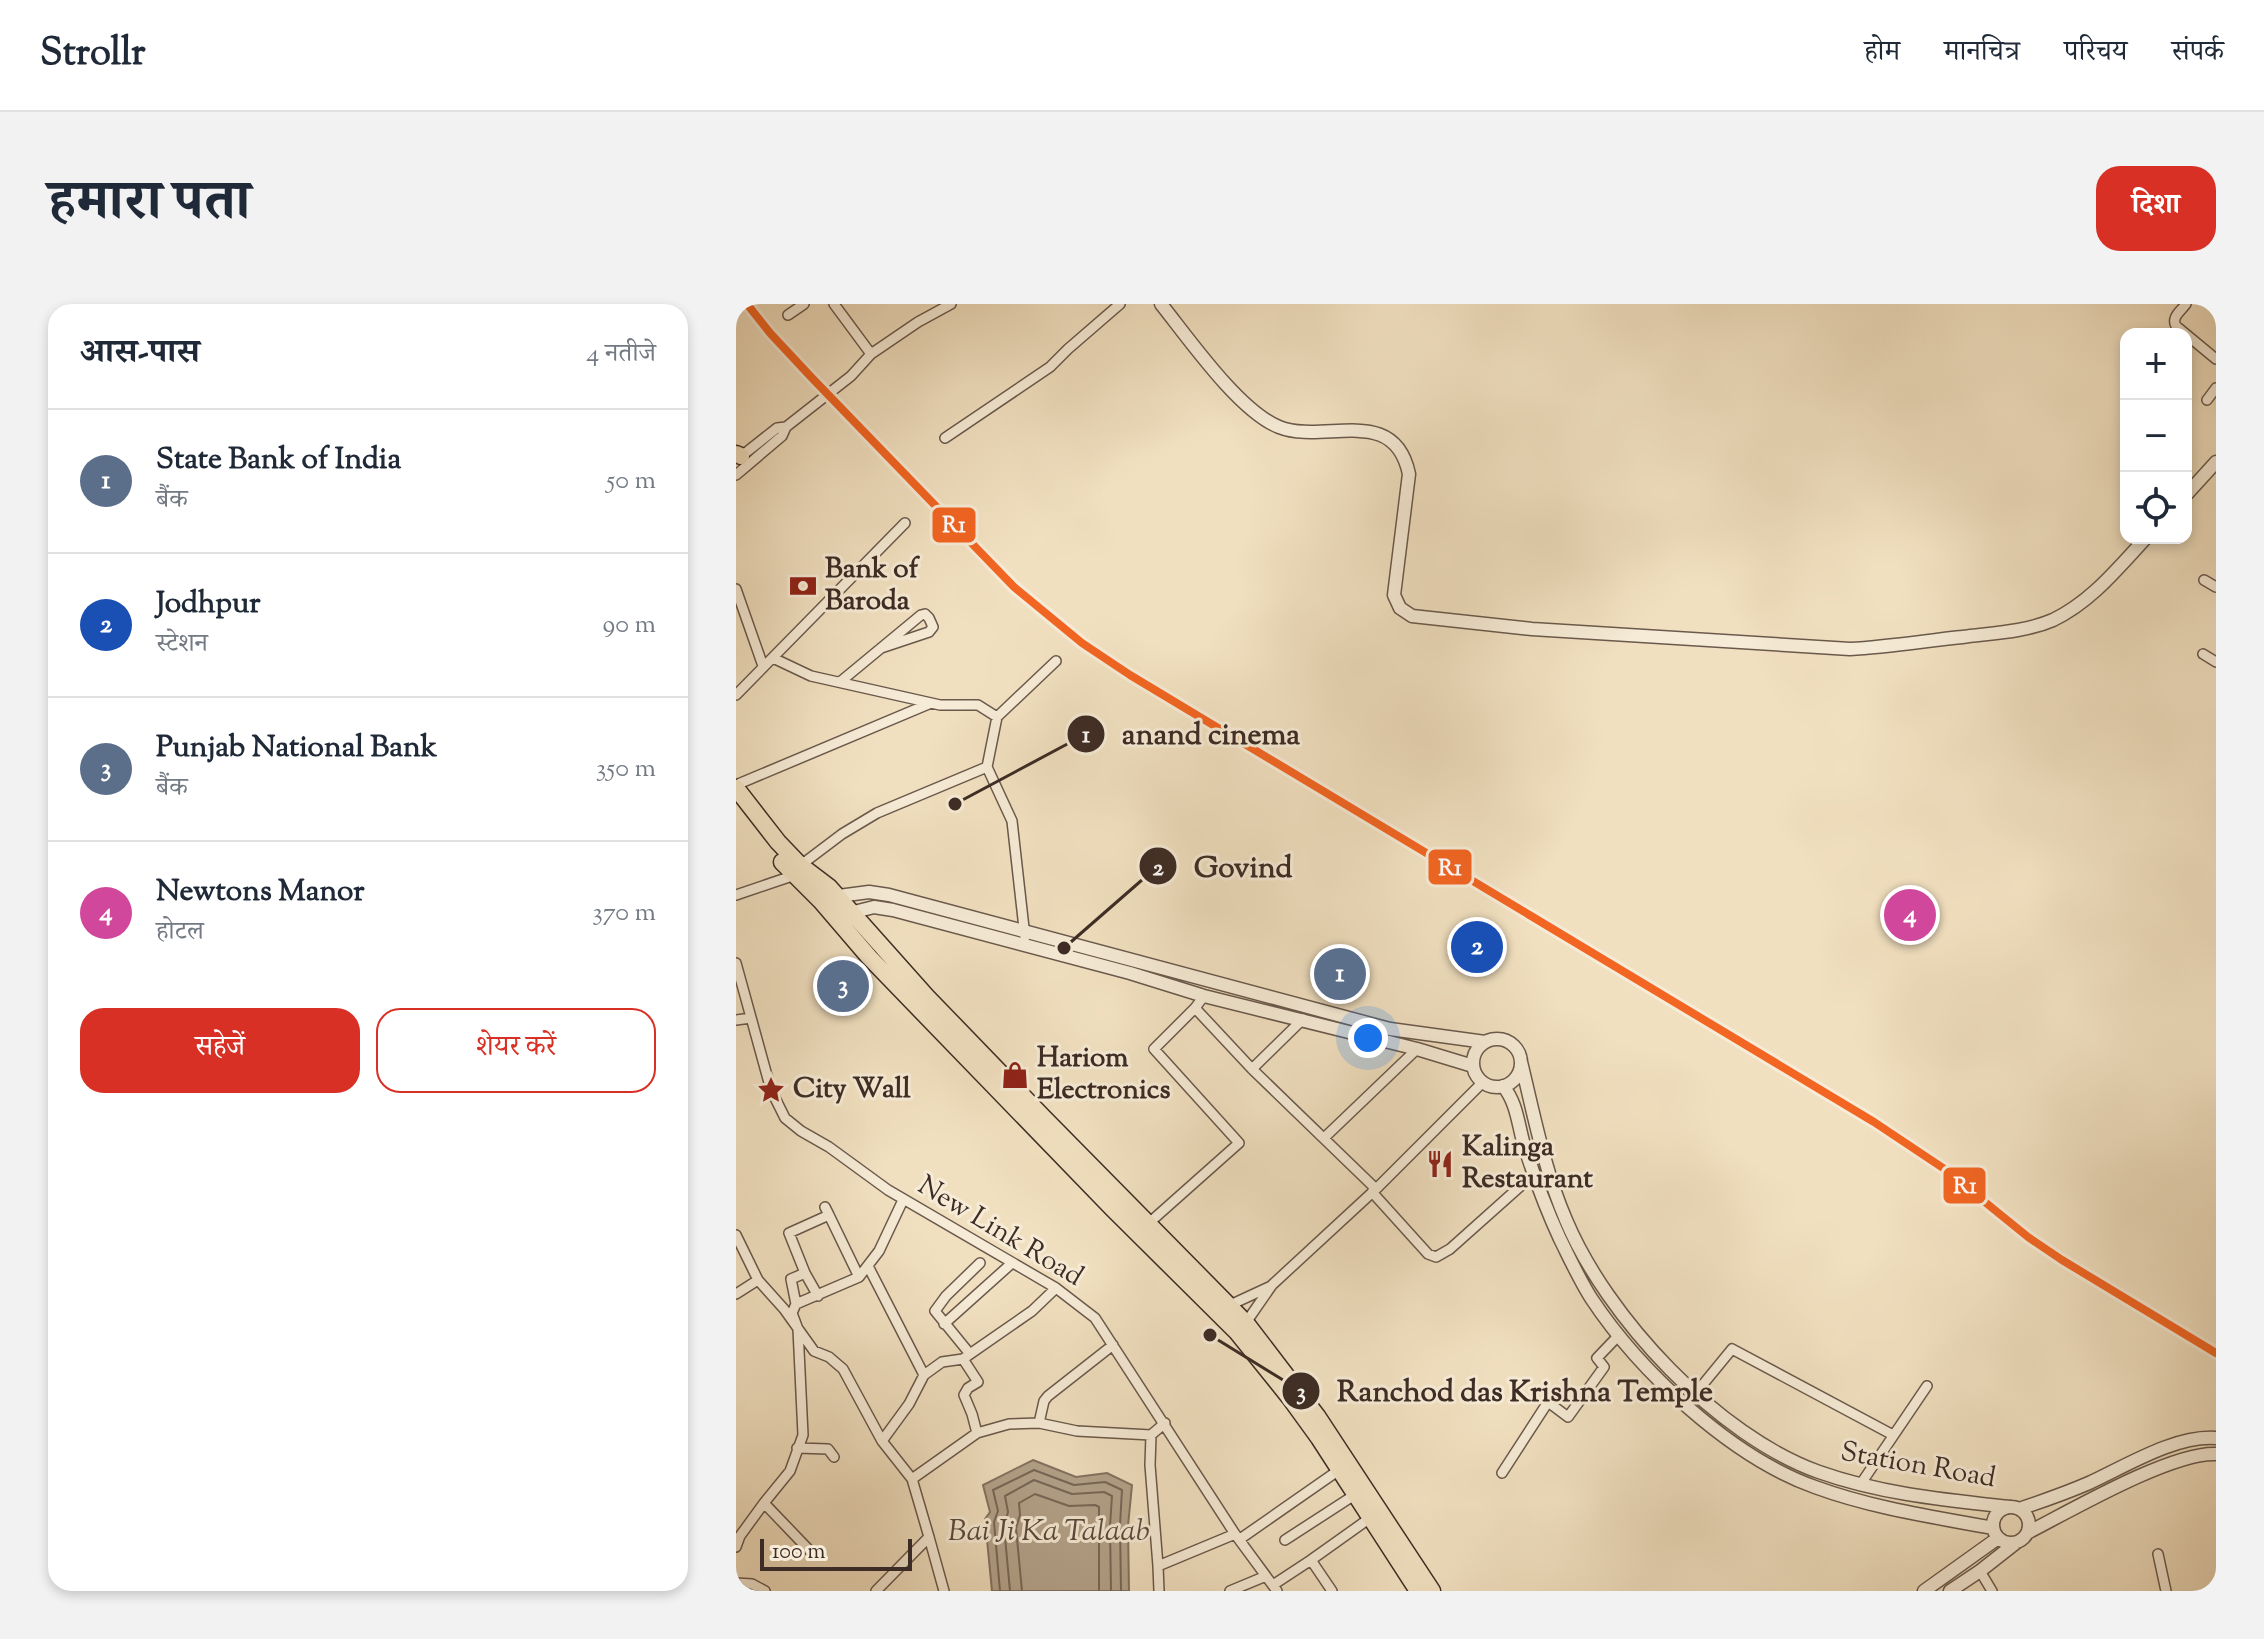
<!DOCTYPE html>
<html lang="hi">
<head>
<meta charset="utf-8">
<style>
  body { margin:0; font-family:"Sorts Mill Goudy","Noto Serif Devanagari",serif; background:#f2f2f3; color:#1f2937 }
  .controls { position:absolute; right:24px; top:24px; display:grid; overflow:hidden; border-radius:16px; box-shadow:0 4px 12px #0003 }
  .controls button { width:72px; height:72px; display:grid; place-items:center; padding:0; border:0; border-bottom:2px solid #e0e1e3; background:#fff; color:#1f2937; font:40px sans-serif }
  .scale { position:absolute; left:24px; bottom:20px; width:152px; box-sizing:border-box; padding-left:8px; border:4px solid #3d2c25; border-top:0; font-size:22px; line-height:28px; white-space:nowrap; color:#3d2c25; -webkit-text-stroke:6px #f6ebd6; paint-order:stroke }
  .you { position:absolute; left:632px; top:734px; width:28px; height:28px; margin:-20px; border:6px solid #fff; border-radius:50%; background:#1a73e8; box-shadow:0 0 0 12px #1a73e833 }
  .badge { display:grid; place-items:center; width:52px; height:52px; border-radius:50%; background:#d93025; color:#fff; font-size:26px; font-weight:700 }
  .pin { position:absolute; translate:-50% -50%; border:4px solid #fff; box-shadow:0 2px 8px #0006 }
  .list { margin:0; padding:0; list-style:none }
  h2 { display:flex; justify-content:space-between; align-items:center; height:104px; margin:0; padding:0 32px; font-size:34px }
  h2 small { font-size:26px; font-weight:400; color:#747a83 }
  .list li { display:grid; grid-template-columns:52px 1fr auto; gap:24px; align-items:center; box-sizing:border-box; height:144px; padding:0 32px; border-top:2px solid #e0e1e3 }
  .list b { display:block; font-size:30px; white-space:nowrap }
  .list p { margin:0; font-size:26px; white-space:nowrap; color:#747a83 }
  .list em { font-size:26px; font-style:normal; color:#747a83 }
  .actions { display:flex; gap:16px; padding:24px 32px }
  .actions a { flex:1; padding:18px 0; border:2px solid #d93025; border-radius:24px; text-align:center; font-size:28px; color:#d93025 }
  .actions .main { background:#d93025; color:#fff }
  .icon { flex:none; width:44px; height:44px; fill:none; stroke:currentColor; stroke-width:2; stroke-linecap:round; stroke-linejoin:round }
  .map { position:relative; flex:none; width:1480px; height:1287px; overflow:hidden; border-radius:24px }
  header { display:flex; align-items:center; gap:48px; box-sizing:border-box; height:112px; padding:0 40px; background:#fff; border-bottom:2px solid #e0e1e3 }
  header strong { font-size:38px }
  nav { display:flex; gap:44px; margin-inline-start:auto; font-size:28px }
  .intro { display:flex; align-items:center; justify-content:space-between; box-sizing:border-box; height:192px; padding:0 48px }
  h1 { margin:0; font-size:56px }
  .button { padding:20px 36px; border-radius:24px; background:#d93025; color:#fff; font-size:28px; font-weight:700 }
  main { display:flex; gap:48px; padding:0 48px }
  aside { flex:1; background:#fff; border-radius:24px; box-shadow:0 4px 12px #0003 }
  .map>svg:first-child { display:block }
  .water { fill:#b4a38b; stroke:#847362; stroke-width:2 }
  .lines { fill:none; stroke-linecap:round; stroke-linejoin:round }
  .shore { stroke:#786858; stroke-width:2 }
  .minor-casing { stroke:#6a594c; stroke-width:12 }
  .tertiary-casing { stroke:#6a594c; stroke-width:15 }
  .primary-casing { stroke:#3d2c25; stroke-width:19 }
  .minor { stroke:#f6ebd6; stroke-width:9 }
  .tertiary { stroke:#f6ebd6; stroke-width:12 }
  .primary { stroke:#f1e0c0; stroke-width:16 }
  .rail-1-casing { stroke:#f6ebd6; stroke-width:14 }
  .rail-1 { stroke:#f26522; stroke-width:8 }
  .labels { text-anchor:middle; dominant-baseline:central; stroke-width:6; stroke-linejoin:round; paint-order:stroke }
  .poi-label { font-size:28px; font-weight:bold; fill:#3d2c25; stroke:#f6ebd6; text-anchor:start }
  .street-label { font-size:28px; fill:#3d2c25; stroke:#f6ebd6 }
  .water-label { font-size:30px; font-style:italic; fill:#5b4a3e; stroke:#f6ebd6 }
  .leader { fill:none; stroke:#3d2c25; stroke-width:3 }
  .callout-dot { fill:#3d2c25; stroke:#f6ebd6; stroke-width:3 }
  .mark-label { font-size:24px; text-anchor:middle; font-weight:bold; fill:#fff }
  .callout-label { font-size:30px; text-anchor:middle; font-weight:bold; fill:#3d2c25; stroke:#f6ebd6; stroke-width:6; stroke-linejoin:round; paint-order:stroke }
  .line-badge { stroke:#f6ebd6; stroke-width:3 }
  .badge-label { font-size:22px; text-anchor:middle; font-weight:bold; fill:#fff }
</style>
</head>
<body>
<header>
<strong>Strollr</strong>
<nav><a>होम</a><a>मानचित्र</a><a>परिचय</a><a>संपर्क</a></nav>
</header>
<div class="intro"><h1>हमारा पता</h1><a class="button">दिशा</a></div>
<main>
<aside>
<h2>आस-पास<small>4 नतीजे</small></h2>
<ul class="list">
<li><span class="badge" style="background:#5c6f8a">1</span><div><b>State Bank of India</b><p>बैंक</p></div><em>50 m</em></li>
<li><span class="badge" style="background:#1a4fb4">2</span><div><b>Jodhpur</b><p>स्टेशन</p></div><em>90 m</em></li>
<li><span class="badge" style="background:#5c6f8a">3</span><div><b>Punjab National Bank</b><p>बैंक</p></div><em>350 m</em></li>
<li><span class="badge" style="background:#d1479c">4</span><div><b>Newtons Manor</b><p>होटल</p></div><em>370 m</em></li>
</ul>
<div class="actions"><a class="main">सहेजें</a><a>शेयर करें</a></div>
</aside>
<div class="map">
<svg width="1480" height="1287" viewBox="0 0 1480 1287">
  <rect width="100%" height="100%" fill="#f1e0c0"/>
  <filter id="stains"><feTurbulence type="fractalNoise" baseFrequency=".0025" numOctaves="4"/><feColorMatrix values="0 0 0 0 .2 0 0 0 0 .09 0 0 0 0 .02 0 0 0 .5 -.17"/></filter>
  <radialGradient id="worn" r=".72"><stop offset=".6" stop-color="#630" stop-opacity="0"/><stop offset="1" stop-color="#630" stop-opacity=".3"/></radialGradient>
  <!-- water -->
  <path class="water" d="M297,1156L340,1173L371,1169L396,1181L392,1222L393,1287H256L249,1215L254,1208L247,1181Z"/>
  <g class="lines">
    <!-- shore -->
    <path class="shore" d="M264,1287L258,1218L262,1207L257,1186L298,1166L338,1181L369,1178L386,1186L384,1221L385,1287
      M274,1287L268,1222L272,1208L269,1192L298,1176L336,1190L368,1188L376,1192L374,1222L375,1287
      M286,1287L280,1224L284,1211L283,1199L299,1190L333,1202L359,1201L363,1203V1287"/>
    <!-- minor casing -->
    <g class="minor-casing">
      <path id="minor" d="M98,0L135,50
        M1450,0C1445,7 1435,13 1440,22L1480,55
        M1476,0L1480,3
        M52,11L68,0
        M1471,96L1480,84
        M209,134L314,63L332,45L384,0
        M3,154L41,124L50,123
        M0,171L46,132L50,123L115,72L135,50L182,18L215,0
        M1468,276L1480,283
        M0,285L27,362
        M1467,350L1480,358
        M37,354L75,372L204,401H242L261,413L251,463L276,517L289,633
        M104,378L185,311L189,310L193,314L197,323L193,328L145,344
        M0,391L169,219
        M261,413L320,357
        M0,481L195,399
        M61,564L106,530L141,509L251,463
        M0,591L59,571
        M0,659L35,786L49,814L65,827L93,843L152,886L320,984L359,1014L499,1230L541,1287
        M459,704L516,765L640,885
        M0,716L15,714
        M516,765L567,715
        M588,834L681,745
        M636,888L692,950L700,953L714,945L798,870
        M93,911L123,973
        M413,919L503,839L418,745L459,704L468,692
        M0,931L22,976L48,1005L78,1047L93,1053L107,1065L146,1137L176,1175L193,1233L140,1287
        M132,962L188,1071
        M69,969L53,929L93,911L89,903
        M0,990L22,976
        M60,1000L123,973L143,947L167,896
        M492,1002L533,983
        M208,1020L276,959
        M509,1020L536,981L640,885L747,778
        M234,1050L199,1007L210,992L244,959
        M950,1101L996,1045L1157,1131
        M303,1119L308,1097L312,1092L377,1041
        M429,1119L415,1131L414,1161L422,1262L499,1230
        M241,1129L273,1120L303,1119L341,1127L415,1131
        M146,1137L173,1100L188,1071L206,1058L227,1055L234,1050L296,1007L320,984
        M61,1144L92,1145L98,1153
        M766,1169L812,1098L832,1113L868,1063L861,1054L883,1031
        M176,1175L241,1129L236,1110L228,1091L232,1084L242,1078L227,1055
        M1124,1181L1191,1082
        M28,1199L74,1247
        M193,1233L208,1287
        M504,1235L603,1166
        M549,1236L620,1190
        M0,1243L4,1232L28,1199L54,1167L67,1131L62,1025L56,1009L60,1000L55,975L69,969L82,992
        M1422,1250L1430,1287
        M422,1262L423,1287
        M1244,1267L1256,1287
        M0,1279L16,1280L29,1287
        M537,1281L575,1256
        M494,1287L530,1272
        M596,1287L575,1256L634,1214"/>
    </g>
    <!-- tertiary casing -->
    <g class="tertiary-casing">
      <path id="tertiary" d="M425,0C453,35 503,107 543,123C588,141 658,99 673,170L658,291L664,304L676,312L796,325L1114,345C1152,343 1188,337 1226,333C1256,329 1289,328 1317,316C1355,298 1382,264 1410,234
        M1450,191L1480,158
        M95,593L133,588L153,591L654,725L749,738
        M110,610L138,603L157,606L394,669L468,692L681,745L737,762
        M737 759a24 24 0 1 1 48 0a24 24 0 1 1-48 0Z
        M785,758C798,811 808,865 830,916C871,1014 982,1132 1083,1168C1145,1190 1210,1196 1274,1203
        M767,782C782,800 782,823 789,844C799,875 810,905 824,935C834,955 843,975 855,994C904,1068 995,1153 1079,1183C1136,1204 1197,1213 1257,1224
        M1257 1221a18 18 0 1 1 36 0a18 18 0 1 1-36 0Z
        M1283,1205C1307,1197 1330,1189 1353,1179C1390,1162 1439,1131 1480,1134
        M1291,1229C1334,1207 1435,1148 1480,1150
        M1188,1287L1262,1234
        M1214,1287L1244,1267L1281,1238"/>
    </g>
    <!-- primary casing -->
    <g class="primary-casing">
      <path id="primary" d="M0,150L5,152
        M0,484L42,538L64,561L93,583L191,693L307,813L510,1019L581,1112L696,1287
        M46,558L85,597L133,653L376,904L501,1028L554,1094L583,1134L682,1287"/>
    </g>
    <!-- minor -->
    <use href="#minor" class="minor"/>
    <!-- tertiary -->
    <use href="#tertiary" class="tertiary"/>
    <!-- primary -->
    <use href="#primary" class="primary"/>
    <!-- rail-1 casing -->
    <g class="rail-1-casing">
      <path id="rail-1" d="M11,0L34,29L76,74L278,283L346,339L394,371L1138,818L1207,864L1292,933L1326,956L1480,1049"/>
    </g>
    <!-- rail-1 -->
    <use href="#rail-1" class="rail-1"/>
  </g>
  <!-- icons -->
  <defs>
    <g id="bank-bare" transform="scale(2.16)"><path d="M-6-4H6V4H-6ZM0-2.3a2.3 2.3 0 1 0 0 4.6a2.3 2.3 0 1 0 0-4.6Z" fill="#8f2418" stroke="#f6ebd6" stroke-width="2.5" paint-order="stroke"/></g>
    <g id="shop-bare" transform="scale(2.16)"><path d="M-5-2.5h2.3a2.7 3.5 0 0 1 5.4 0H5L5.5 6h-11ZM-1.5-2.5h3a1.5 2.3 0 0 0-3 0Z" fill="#8f2418" stroke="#f6ebd6" stroke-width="2.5" paint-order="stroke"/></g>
    <g id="sight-bare" transform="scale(2.16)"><path d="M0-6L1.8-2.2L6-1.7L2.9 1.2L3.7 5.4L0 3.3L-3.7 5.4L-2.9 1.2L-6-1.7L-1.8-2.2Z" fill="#8f2418" stroke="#f6ebd6" stroke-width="2.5" paint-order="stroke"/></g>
    <g id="restaurant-bare" transform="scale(2.16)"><path d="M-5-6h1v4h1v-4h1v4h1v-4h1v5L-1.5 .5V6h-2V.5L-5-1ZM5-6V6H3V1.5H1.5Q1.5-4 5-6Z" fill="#8f2418" stroke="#f6ebd6" stroke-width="2.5" paint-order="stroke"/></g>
  </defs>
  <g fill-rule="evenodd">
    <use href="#bank-bare" x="67" y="282"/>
    <use href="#shop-bare" x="279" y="771"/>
    <use href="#sight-bare" x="35" y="786"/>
    <use href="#restaurant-bare" x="704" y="860"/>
  </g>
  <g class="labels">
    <!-- poi labels -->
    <g class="poi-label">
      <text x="89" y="266">Bank of<tspan x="89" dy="32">Baroda</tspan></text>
      <text x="301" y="755">Hariom<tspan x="301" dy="32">Electronics</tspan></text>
      <text x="57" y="786">City Wall</text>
      <text x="726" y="844">Kalinga<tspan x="726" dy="32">Restaurant</tspan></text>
    </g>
    <!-- street labels -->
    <g class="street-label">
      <text transform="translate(264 928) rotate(31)">New Link Road</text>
      <text transform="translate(1182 1162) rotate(10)">Station Road</text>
    </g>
    <!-- water labels -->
    <g class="water-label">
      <text x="313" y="1228">Bai Ji Ka Talaab</text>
    </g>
  </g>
  <!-- callouts -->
  <path class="leader" d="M219 500L350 430M328 644L422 562M474 1031L565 1087"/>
  <g class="callout-dot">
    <circle cx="219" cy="500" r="8"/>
    <circle cx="328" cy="644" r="8"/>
    <circle cx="474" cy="1031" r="8"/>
    <circle cx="350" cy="430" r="20"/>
    <circle cx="422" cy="562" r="20"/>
    <circle cx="565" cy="1087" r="20"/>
  </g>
  <g class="mark-label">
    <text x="350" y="438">1</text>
    <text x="422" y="571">2</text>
    <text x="565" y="1095">3</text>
  </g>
  <g class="callout-label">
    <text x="475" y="440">anand cinema</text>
    <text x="507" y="573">Govind</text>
    <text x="789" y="1097">Ranchod das Krishna Temple</text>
  </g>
  <g class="line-badge">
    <rect x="195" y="202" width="46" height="38" rx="8" fill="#f26522"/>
    <rect x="691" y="544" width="46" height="38" rx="8" fill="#f26522"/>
    <rect x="1206" y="862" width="45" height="39" rx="8" fill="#f26522"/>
  </g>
  <g class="badge-label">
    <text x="218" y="228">R1</text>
    <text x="714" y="571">R1</text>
    <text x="1229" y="889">R1</text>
  </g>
  <rect width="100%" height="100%" filter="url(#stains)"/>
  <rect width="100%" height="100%" fill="url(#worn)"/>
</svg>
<div class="controls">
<button>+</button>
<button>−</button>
<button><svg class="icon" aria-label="locate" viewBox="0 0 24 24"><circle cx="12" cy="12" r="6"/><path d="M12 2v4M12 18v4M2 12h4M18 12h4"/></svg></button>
</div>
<div class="scale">100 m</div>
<div class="you"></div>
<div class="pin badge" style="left:604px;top:670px;background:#5c6f8a">1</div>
<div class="pin badge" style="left:741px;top:643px;background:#1a4fb4">2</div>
<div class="pin badge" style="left:107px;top:682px;background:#5c6f8a">3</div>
<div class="pin badge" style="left:1174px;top:611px;background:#d1479c">4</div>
</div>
</main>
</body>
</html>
